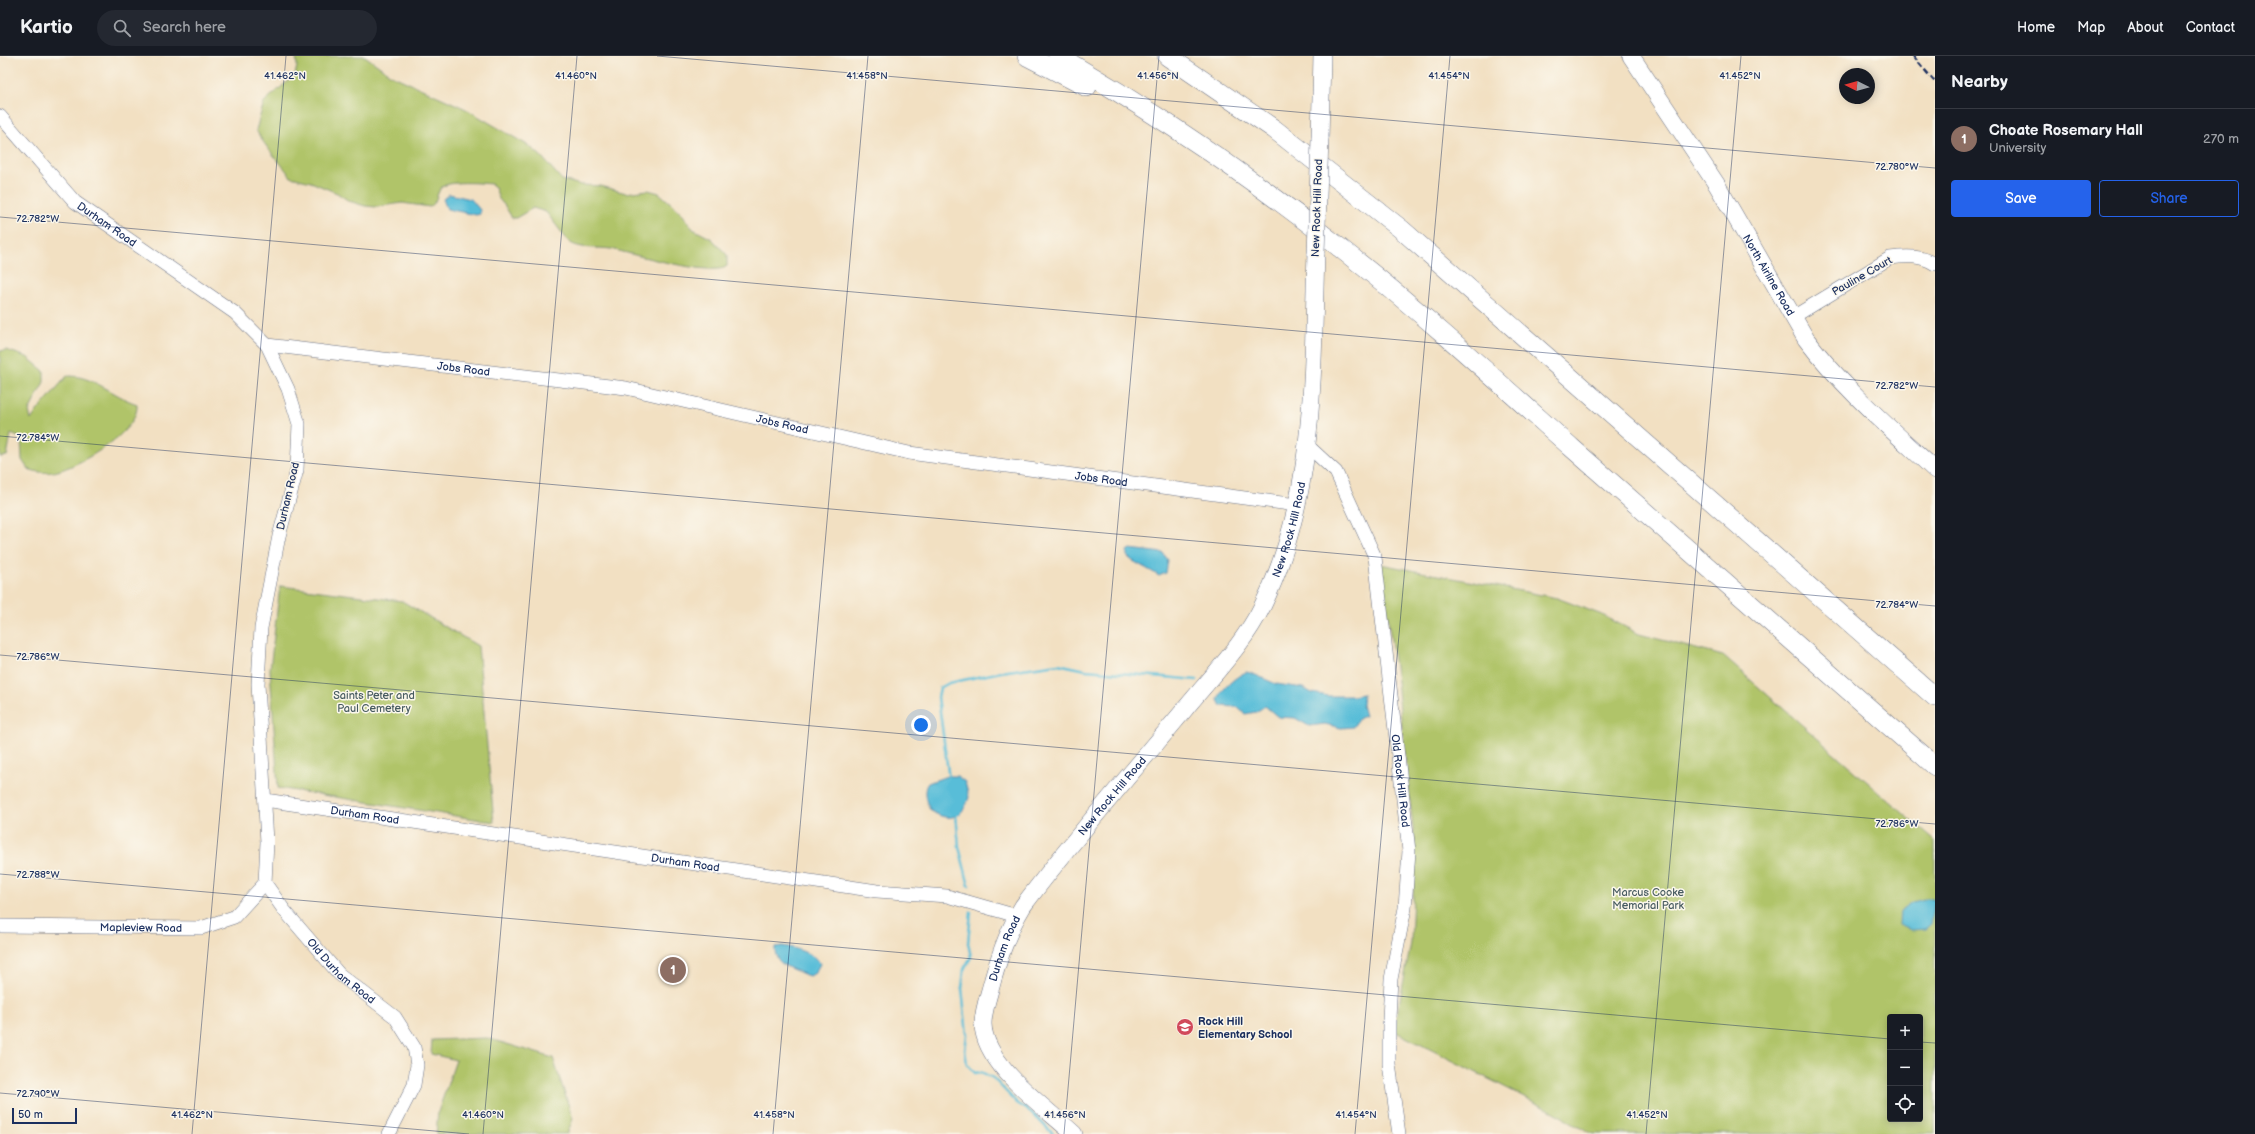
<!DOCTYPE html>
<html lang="en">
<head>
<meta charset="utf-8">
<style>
  body { margin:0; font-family:"Balsamiq Sans",sans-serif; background:#242831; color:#f1f3f6 }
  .controls { position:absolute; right:12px; bottom:12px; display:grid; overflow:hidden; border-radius:4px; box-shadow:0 2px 10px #0003 }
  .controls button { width:36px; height:36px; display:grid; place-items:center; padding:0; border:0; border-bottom:1px solid #363941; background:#171b24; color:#f1f3f6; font:20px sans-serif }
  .compass { position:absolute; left:1839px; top:12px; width:36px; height:36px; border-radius:50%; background:#171b24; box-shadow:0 2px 10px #0003; rotate:275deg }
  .scale { position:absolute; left:12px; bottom:10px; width:65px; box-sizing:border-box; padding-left:4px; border:2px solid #1b2f5e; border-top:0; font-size:11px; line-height:14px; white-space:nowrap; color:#1b2f5e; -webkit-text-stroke:3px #fbf7ec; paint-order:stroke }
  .you { position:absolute; left:921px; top:669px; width:14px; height:14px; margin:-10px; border:3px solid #fff; border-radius:50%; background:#1a73e8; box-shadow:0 0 0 6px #1a73e833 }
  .badge { display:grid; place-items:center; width:26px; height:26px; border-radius:50%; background:#2563eb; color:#fff; font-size:13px; font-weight:700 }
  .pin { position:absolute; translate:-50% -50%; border:2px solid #fff; box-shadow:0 1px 4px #0006 }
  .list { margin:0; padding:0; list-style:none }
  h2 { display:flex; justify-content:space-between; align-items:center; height:52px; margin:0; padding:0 16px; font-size:17px }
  h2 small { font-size:13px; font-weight:400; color:#9ea1a6 }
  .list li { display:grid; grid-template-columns:26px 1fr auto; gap:12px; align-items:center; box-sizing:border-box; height:60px; padding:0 16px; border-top:1px solid #363941 }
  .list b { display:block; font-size:15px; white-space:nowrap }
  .list p { margin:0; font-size:13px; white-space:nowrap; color:#9ea1a6 }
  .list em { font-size:13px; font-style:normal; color:#9ea1a6 }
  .actions { display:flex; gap:8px; padding:12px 16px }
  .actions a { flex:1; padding:9px 0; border:1px solid #2563eb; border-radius:4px; text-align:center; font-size:14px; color:#2563eb }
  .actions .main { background:#2563eb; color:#fff }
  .icon { flex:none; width:22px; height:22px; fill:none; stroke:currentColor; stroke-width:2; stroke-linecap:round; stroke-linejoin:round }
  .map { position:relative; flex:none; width:1935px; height:1078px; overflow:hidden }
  header { display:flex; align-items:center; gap:24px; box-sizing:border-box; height:56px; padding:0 20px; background:#171b24; border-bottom:1px solid #363941 }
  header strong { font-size:19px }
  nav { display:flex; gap:22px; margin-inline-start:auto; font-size:14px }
  .search { width:280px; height:36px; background:#242831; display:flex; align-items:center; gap:10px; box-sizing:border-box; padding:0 14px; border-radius:22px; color:#9ea1a6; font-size:15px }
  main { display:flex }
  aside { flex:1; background:#171b24 }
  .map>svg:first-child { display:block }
  .green { fill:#b0c469; stroke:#667a64; fill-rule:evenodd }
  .water { fill:#59bdd8; stroke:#3a769b }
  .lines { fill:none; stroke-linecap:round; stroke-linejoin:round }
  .stream { stroke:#59bdd8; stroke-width:2.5 }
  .minor-casing { stroke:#666d81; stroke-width:14 }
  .major-casing { stroke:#666d81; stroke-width:18 }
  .highway-casing { stroke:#666d81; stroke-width:20 }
  .minor { stroke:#fff; stroke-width:13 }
  .major { stroke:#fff; stroke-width:17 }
  .highway { stroke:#fff; stroke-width:19 }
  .rail { stroke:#1b2f5e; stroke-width:2.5; stroke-dasharray:6 3; stroke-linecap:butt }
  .major-bridge-casing { stroke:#666d81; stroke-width:18; stroke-linecap:butt }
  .major-bridge { stroke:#fff; stroke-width:17 }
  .ticks { fill:none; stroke:#1b2f5e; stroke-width:1; stroke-opacity:0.45 }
  .labels { text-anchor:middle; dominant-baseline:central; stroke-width:3; stroke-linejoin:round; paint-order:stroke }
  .street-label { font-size:11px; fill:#1b2f5e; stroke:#fbf7ec }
  .park-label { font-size:11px; fill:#485c61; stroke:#fbf7ec }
  .poi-label { font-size:11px; font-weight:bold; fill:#1b2f5e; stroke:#fbf7ec; text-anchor:start }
  .ticks-label { font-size:10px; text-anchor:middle; fill:#1b2f5e; stroke:#fbf7ec; stroke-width:3; stroke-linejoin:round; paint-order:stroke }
</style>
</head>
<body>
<header>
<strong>Kartio</strong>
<div class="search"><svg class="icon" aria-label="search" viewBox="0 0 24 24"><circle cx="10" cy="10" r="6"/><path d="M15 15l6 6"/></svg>Search here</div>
<nav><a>Home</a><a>Map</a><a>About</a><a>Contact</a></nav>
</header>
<main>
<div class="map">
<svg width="1935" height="1078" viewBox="0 0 1935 1078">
  <rect width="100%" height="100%" fill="#fbf7ec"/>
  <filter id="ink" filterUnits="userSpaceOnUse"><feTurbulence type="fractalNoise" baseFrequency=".025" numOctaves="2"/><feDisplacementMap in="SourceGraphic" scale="8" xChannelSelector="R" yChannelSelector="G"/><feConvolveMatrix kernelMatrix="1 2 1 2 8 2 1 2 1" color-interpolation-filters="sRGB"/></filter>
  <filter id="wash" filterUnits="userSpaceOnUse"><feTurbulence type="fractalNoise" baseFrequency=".012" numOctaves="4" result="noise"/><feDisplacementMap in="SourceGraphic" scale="16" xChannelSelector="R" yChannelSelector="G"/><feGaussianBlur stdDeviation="0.9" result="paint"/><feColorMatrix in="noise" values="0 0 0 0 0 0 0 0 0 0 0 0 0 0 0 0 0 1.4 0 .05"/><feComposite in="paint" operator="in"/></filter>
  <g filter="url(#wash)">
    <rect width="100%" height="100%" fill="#f2e0c2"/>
    <!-- green -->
    <path class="green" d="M296,0H365L391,19L464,52L529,90L541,100L562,124L581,129L601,130L626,137L648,134L659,137L681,156L693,173L712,183L727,199V210C716,222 629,197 611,193C598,191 580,194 569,186L546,156L533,152L516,162H512L505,150L499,143L495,131L491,128C481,127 447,124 441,132C436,138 437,147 430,151L402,147L376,151L365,150L349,145L337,137L311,126L291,121C278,103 267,94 256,74L264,46L295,19L297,10Z
      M6,294L27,301L44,315V326L29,355L31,364L37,355L67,320C93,319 113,340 137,348C140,375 83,407 61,414C50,418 39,417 28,413L22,404L21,382L11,378L7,400L0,401V295Z
      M1380,508L1557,542L1602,559L1639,578L1723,600L1935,785V1078H1593L1548,1053L1394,975L1411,887L1415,791L1397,625ZM1890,961H1920V1063H1890Z
      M280,530L402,545L478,590L494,766L278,732L270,613Z
      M487,982L553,1002L573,1063L567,1078H436L438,1056L456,1004L431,998L432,984Z"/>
    <!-- water -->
    <path class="water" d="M449,138L471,143L480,154V158L476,159L447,153L443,143Z
      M1130,493L1163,497L1168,504L1166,517L1159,520C1151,514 1130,505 1127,500V495Z
      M1246,616L1251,617L1276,628L1303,632L1312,637L1328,640H1353L1363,638L1362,649L1365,660L1359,662L1353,671L1341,672L1325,668L1309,670L1295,662L1278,661L1265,650L1256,656L1245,658L1237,651L1221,650L1218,644C1221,633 1235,621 1246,616Z
      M947,720H957L965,726L969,741C963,762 950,767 931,755C926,748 922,734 928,727Z
      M1928,842L1935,844L1931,868L1925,873L1911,874L1899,869L1900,855L1913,846Z
      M782,890C793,891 816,898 820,908L815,917L810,920L806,919C792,912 774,910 775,891Z"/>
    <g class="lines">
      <!-- stream -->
      <path class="stream" d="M949,723L938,641L940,632L949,627L1001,616L1058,608L1086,614L1197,624
        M956,759L959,791L969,830
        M971,856L968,887L971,901L964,913L962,933L967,979L965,994L967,1008L975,1017L981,1016L993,1022L1017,1047L1031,1056L1053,1078"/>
    </g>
  </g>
  <g filter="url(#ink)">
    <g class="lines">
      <!-- minor casing -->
      <g class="minor-casing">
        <g id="minor">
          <path id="s1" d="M0,60L75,146L235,257L267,289L288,333L299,368L297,414L279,480L261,572L258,628L267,786L265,827L284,854L339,918L395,961L414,991L417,1009L414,1029L389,1078"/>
          <path d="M1793,261L1890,202C1905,200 1921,199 1935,208"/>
          <path id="s2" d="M267,289L626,332L909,397L1297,449"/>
          <path id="s3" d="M1308,390L1336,416L1375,501L1409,795L1405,852L1391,923L1389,963V1008L1399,1078"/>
          <path id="s4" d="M265,744L877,835L947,840L1017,860"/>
          <path id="s5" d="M0,870L201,872L234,861L265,827"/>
        </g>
      </g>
      <!-- major casing -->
      <g class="major-casing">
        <g id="major">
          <path id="s6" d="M1631,0L1717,129L1806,283C1843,332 1891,373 1935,414"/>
          <path d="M1320,83L1322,0"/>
          <path id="s7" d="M1074,1078C1045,1051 984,1009 983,968C983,953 990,936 993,923C1000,898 1010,871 1023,850C1074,782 1131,718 1185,653C1212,620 1244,588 1263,549C1317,437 1312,317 1316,197"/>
        </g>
      </g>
      <!-- highway casing -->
      <g class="highway-casing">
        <path id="highway" d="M1027,0L1087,31
          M1058,0C1158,58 1254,123 1344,195C1423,257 1497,325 1572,392C1693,498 1814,604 1935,710
          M1167,0L1274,73L1401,173L1935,641"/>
      </g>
      <!-- minor -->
      <use href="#minor" class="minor"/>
      <!-- major -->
      <use href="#major" class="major"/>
      <!-- highway -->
      <use href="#highway" class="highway"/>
      <!-- rail -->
      <path class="rail" d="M1913,0L1935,26"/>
      <!-- major-bridge casing -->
      <g class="major-bridge-casing">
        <path id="major-bridge" d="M1316,197L1320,83"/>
      </g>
      <!-- major-bridge -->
      <use href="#major-bridge" class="major-bridge"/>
    </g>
  </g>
  <!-- ticks -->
  <path class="ticks" d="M657,0L1935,112M0,161L1935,331M0,380L1935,550M0,599L1935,768M0,818L1890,983M1920,986L1935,987M0,1037L469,1078M192,1078L286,0M483,1078L577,0M773,1078L868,0M1064,1078L1159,0M1355,1078L1450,0M1646,1078L1741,0"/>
  <!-- icons -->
  <defs>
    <g id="school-disc" transform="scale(0.9)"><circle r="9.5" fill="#d1495b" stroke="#fbf7ec"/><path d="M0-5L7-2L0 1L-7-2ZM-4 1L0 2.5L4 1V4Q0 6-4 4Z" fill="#fff"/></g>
  </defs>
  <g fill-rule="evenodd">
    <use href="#school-disc" x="1185" y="971"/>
  </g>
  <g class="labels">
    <!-- street labels -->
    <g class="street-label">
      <text transform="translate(1317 152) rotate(-88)">New Rock Hill Road</text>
      <text stroke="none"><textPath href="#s1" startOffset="153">Durham Road</textPath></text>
      <text stroke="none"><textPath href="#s6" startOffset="259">North Airline Road</textPath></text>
      <text transform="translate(1862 220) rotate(-30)">Pauline Court</text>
      <text stroke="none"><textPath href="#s2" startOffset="198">Jobs Road</textPath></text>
      <text stroke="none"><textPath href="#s2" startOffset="522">Jobs Road</textPath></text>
      <text stroke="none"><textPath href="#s2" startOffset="846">Jobs Road</textPath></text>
      <text transform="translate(288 440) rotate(-77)">Durham Road</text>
      <text stroke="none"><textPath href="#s7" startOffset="737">New Rock Hill Road</textPath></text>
      <text stroke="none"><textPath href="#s3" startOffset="357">Old Rock Hill Road</textPath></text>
      <text stroke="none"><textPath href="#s7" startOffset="413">New Rock Hill Road</textPath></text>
      <text stroke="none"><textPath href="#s4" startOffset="101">Durham Road</textPath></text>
      <text stroke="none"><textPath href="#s4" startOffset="425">Durham Road</textPath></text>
      <text stroke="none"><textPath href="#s5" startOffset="141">Mapleview Road</textPath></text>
      <text stroke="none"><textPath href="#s7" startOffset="225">Durham Road</textPath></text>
      <text stroke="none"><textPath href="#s1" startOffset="1020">Old Durham Road</textPath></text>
    </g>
    <!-- park labels -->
    <g class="park-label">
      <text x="374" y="639">Saints Peter and<tspan x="374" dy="13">Paul Cemetery</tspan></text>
      <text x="1648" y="836">Marcus Cooke<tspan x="1648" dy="13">Memorial Park</tspan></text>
    </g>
    <!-- poi labels -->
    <g class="poi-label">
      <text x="1198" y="965">Rock Hill<tspan x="1198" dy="13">Elementary School</tspan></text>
    </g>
  </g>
  <g class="ticks-label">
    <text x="285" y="23">41.462°N</text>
    <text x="576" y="23">41.460°N</text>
    <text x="867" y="23">41.458°N</text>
    <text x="1158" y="23">41.456°N</text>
    <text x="1449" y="23">41.454°N</text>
    <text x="1740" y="23">41.452°N</text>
    <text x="1897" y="114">72.780°W</text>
    <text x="38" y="166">72.782°W</text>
    <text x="1897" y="333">72.782°W</text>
    <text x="38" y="385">72.784°W</text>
    <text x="1897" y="552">72.784°W</text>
    <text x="38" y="604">72.786°W</text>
    <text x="1897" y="771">72.786°W</text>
    <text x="38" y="822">72.788°W</text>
    <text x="38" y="1041">72.790°W</text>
    <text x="192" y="1062">41.462°N</text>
    <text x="483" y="1062">41.460°N</text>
    <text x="774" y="1062">41.458°N</text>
    <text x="1065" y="1062">41.456°N</text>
    <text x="1356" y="1062">41.454°N</text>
    <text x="1647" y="1062">41.452°N</text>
  </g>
</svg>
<div class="controls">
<button>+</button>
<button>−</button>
<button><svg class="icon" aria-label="locate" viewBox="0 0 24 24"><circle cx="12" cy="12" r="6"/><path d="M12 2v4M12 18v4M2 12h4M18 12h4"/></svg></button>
</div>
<svg class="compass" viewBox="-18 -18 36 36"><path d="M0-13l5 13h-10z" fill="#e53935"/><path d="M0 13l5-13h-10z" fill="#9ea1a6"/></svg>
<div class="scale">50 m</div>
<div class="you"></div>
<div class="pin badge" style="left:673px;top:914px;background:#8d6e63">1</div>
</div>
<aside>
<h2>Nearby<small></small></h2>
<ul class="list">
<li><span class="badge" style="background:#8d6e63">1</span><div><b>Choate Rosemary Hall</b><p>University</p></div><em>270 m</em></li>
</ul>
<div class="actions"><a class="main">Save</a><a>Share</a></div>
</aside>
</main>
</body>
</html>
